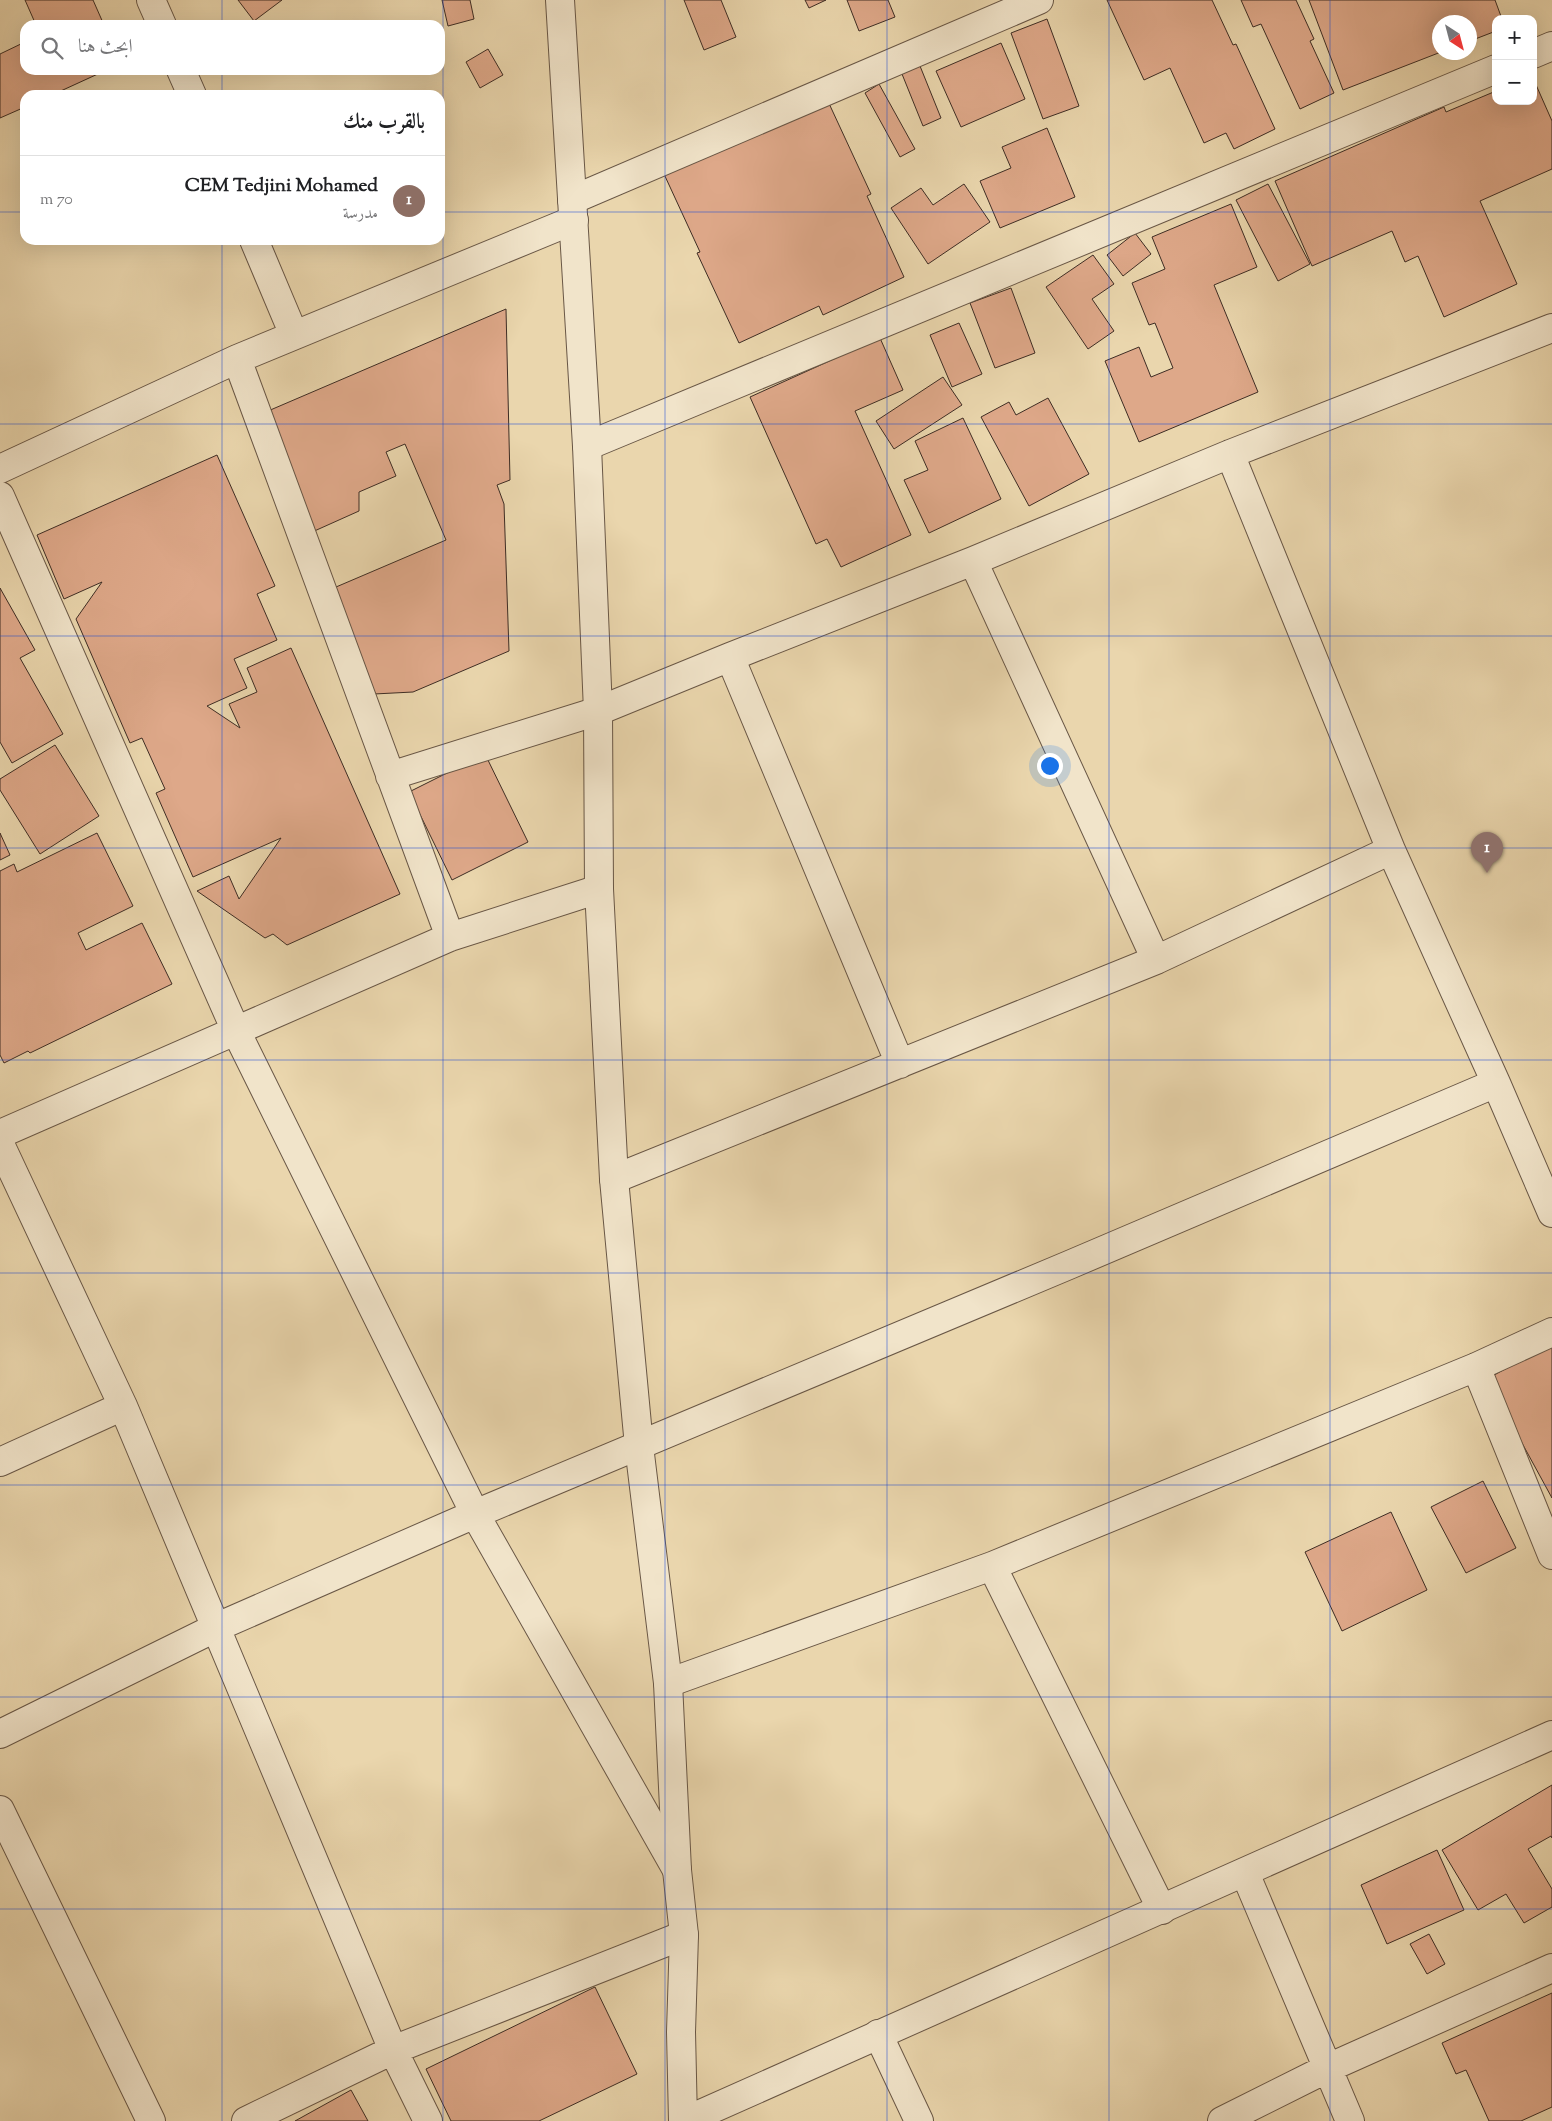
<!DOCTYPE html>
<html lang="ar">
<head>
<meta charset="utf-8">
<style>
  body { margin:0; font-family:"Sorts Mill Goudy",Amiri,serif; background:#f6f6f6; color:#202124; direction:rtl }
  .controls { position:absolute; right:15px; top:15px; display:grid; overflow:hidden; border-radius:10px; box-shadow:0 5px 20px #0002 }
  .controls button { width:45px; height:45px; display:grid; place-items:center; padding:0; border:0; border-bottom:1px solid #e0e0e0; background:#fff; color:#202124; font:25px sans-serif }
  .compass { position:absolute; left:1432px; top:15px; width:45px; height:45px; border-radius:50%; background:#fff; box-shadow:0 5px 20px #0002; rotate:144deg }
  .you { position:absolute; left:1049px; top:765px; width:18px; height:18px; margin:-12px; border:4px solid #fff; border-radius:50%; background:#1a73e8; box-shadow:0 0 0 8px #1a73e833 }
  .badge { display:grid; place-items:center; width:32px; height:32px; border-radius:50%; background:#8f2418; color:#fff; font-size:16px; font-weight:700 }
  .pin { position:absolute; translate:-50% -41px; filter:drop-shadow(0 1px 2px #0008) }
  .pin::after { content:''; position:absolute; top:26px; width:18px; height:15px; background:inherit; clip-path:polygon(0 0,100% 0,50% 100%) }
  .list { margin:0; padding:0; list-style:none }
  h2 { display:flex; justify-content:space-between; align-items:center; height:65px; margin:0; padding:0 20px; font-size:21px }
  h2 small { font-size:16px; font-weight:400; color:#757577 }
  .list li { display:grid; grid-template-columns:32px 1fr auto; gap:15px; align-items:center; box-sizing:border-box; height:90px; padding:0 20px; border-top:1px solid #e0e0e0 }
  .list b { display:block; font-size:19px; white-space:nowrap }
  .list p { margin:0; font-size:16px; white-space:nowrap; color:#757577 }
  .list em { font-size:16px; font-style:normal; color:#757577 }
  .icon { flex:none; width:28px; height:28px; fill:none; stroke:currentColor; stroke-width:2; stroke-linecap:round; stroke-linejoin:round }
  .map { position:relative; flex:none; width:1552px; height:2121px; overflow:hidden; direction:ltr }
  .search { position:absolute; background:#fff; box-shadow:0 5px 20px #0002; left:20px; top:20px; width:425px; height:55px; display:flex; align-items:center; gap:12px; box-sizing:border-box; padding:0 18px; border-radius:15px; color:#757577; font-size:19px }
  .panel { position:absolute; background:#fff; box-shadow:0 5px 20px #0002; left:20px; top:90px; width:425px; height:155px; border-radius:15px; direction:rtl }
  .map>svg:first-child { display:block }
  .building { fill:#dea889; stroke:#3e2d24 }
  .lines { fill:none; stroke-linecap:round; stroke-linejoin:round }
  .minor-casing { stroke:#695746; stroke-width:30 }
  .tertiary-casing { stroke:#695746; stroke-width:30 }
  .minor { stroke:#f1e4ca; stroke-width:28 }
  .tertiary { stroke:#f1e4ca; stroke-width:28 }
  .grid { fill:none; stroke:#1d4ed8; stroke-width:1; stroke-opacity:0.55 }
</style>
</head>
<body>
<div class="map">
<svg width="1552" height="2121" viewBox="0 0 1552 2121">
  <rect width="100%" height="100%" fill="#ead6ad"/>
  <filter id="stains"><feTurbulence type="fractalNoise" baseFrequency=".004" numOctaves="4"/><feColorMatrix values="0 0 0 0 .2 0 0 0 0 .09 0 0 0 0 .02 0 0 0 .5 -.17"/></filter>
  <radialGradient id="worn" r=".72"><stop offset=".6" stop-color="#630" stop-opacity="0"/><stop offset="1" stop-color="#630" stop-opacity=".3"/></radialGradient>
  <!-- building -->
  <path class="building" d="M25,0H93L104,25H36Z
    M238,0H282L254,21Z
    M442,0H470L474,19L448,26Z
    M684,0H721L736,37L704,50Z
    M805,0H826L809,8Z
    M847,0H888L895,17L859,31Z
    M1107,0H1212L1233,45L1236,44L1275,129L1234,149L1226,133L1204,143L1170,68L1144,80Z
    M1241,0H1296L1314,39L1310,41L1334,93L1300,109L1261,24L1253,27Z
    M1309,0H1495L1502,19H1496V31L1470,41V22H1440L1441,52L1343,90Z
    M1047,19L1079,106L1043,119L1011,33Z
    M25,42V70H98L100,73L52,95H25V107L0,118V54Z
    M1001,43L1025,99L961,127L936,71Z
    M488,49L503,75L480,88L466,62Z
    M920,66L941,118L923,126L902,74Z
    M1533,78L1552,121V169L1480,201L1517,284L1444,317L1418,256L1405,262L1392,231L1312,266L1275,181L1444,107L1446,112L1496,91V101H1533Z
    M879,84L915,149L900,157L865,93Z
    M826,97L871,194L867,196L904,277L823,315L819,306L739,343L697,253L700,252L664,174Z
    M1047,128L1075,197L1000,228L980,181L1011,168L1002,147Z
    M964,184L990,222L928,264L891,208L921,188L933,205Z
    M1268,184L1310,264L1278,281L1236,200Z
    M1231,204L1257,267L1214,285L1258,392L1139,442L1105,361L1139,347L1151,377L1173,368L1155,323L1149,325L1132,283L1165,269L1152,237Z
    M1135,233L1151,254L1123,276L1107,255Z
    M1093,255L1114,284L1092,299L1114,331L1088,349L1046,287Z
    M1011,288L1035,353L995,368L970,303Z
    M506,309L510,480L497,485L504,504L509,651L413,692L374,694L329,590L446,540L405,444L386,452L396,476L359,492V511L301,537L261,414Z
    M959,323L982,374L952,387L930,335Z
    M880,338L903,390L855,411L911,535L841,567L827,539L816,544L750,397Z
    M943,377L962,405L894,449L876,421Z
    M1048,398L1089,474L1029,506L981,417L1009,402L1016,415Z
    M963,418L1001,499L929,533L904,480L928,470L915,441Z
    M217,455L275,586L257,594L277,640L234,659L247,688L207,706L240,728L229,704L257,692L247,668L291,648L400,894L287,945L273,934L265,938L197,891L229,876L239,899L281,838L193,877L156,793L165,789L142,738L130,743L76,619L102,582L64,599L37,535Z
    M0,588L35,650L20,658L63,734L12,763L0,742Z
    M55,745L99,816L40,854L0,790V779Z
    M485,754L528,842L452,880L409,792Z
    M0,833L10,855L0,860Z
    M97,833L133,906L78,933L86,950L142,923L172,984L30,1053L28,1051L4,1063L0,1055V871L14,864L17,872Z
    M1552,1343V1498L1487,1379Z
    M1483,1481L1516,1548L1466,1573L1431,1507Z
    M1391,1512L1427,1590L1342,1631L1305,1552Z
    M1552,1785V1838L1551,1836L1528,1849L1552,1889V1907L1524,1923L1506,1894L1478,1910L1442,1850Z
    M1437,1850L1464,1910L1387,1944L1361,1885Z
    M1429,1934L1445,1964L1427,1974L1410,1944Z
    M595,1987L637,2074L539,2121H451L426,2069Z
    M1552,1993V2107L1521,2121H1489L1466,2070L1456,2074L1442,2043Z
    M351,2090L368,2121H295Z"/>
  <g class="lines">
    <!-- minor casing -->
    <g class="minor-casing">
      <path id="minor" d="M151,0L162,25
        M1533,54L1552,46
        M181,70L192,95
        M572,200L1039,0
        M254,240L294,335
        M237,359L450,937
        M587,446L1496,69
        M1230,454L1391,850L1496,1083L1552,1213
        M0,469L237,359L574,220
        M0,496L236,1031L475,1514L677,1870
        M973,561L1156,960
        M730,657L900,1064
        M390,776L598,711L730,657L973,561L1230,454L1552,328
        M0,1134L450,937L599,889
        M0,1144L123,1406L393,2050L428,2121
        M614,1179L1156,960L1391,850
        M1476,1367L1552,1555
        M0,1462L123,1406
        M992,1566L1162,1910
        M668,1683L992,1566L1476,1367L1552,1332
        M0,1734L217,1627L475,1514L1069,1265L1496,1083
        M0,1810L151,2121
        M1245,1873L1350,2121
        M878,2034L919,2121
        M246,2121L393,2050L684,1935
        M1222,2121L1328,2068L1552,1968"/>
    </g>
    <!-- tertiary casing -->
    <g class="tertiary-casing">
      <path id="tertiary" d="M560,0L587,446L598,711L599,889L614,1179L639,1446L668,1683L677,1870L684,1935L681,2032L683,2121
        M685,2121L1552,1735"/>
    </g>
    <!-- minor -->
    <use href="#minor" class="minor"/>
    <!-- tertiary -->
    <use href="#tertiary" class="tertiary"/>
  </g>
  <!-- grid -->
  <path class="grid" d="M222,0V25M443,0V2121M665,0V2121M887,0V2121M1109,0V2121M1330,0V2121M222,70V95M0,212H25M440,212H1552M222,240V2121M0,424H1552M0,636H1552M0,848H1552M0,1060H1552M0,1273H1552M0,1485H1552M0,1697H1552M0,1909H1552"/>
  <rect width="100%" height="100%" filter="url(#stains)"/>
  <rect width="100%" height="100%" fill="url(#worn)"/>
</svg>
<div class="controls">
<button>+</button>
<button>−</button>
</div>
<svg class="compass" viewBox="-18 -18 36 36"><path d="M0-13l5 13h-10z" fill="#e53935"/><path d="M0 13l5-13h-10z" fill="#757577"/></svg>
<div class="you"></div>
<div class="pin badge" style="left:1487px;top:873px;background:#8d6e63">1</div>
<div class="search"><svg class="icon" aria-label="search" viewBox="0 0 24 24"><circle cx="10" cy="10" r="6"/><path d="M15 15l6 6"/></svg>ابحث هنا</div>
<section class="panel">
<h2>بالقرب منك<small></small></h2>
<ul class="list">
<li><span class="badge" style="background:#8d6e63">1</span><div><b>CEM Tedjini Mohamed</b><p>مدرسة</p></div><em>70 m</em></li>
</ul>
</section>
</div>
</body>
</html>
